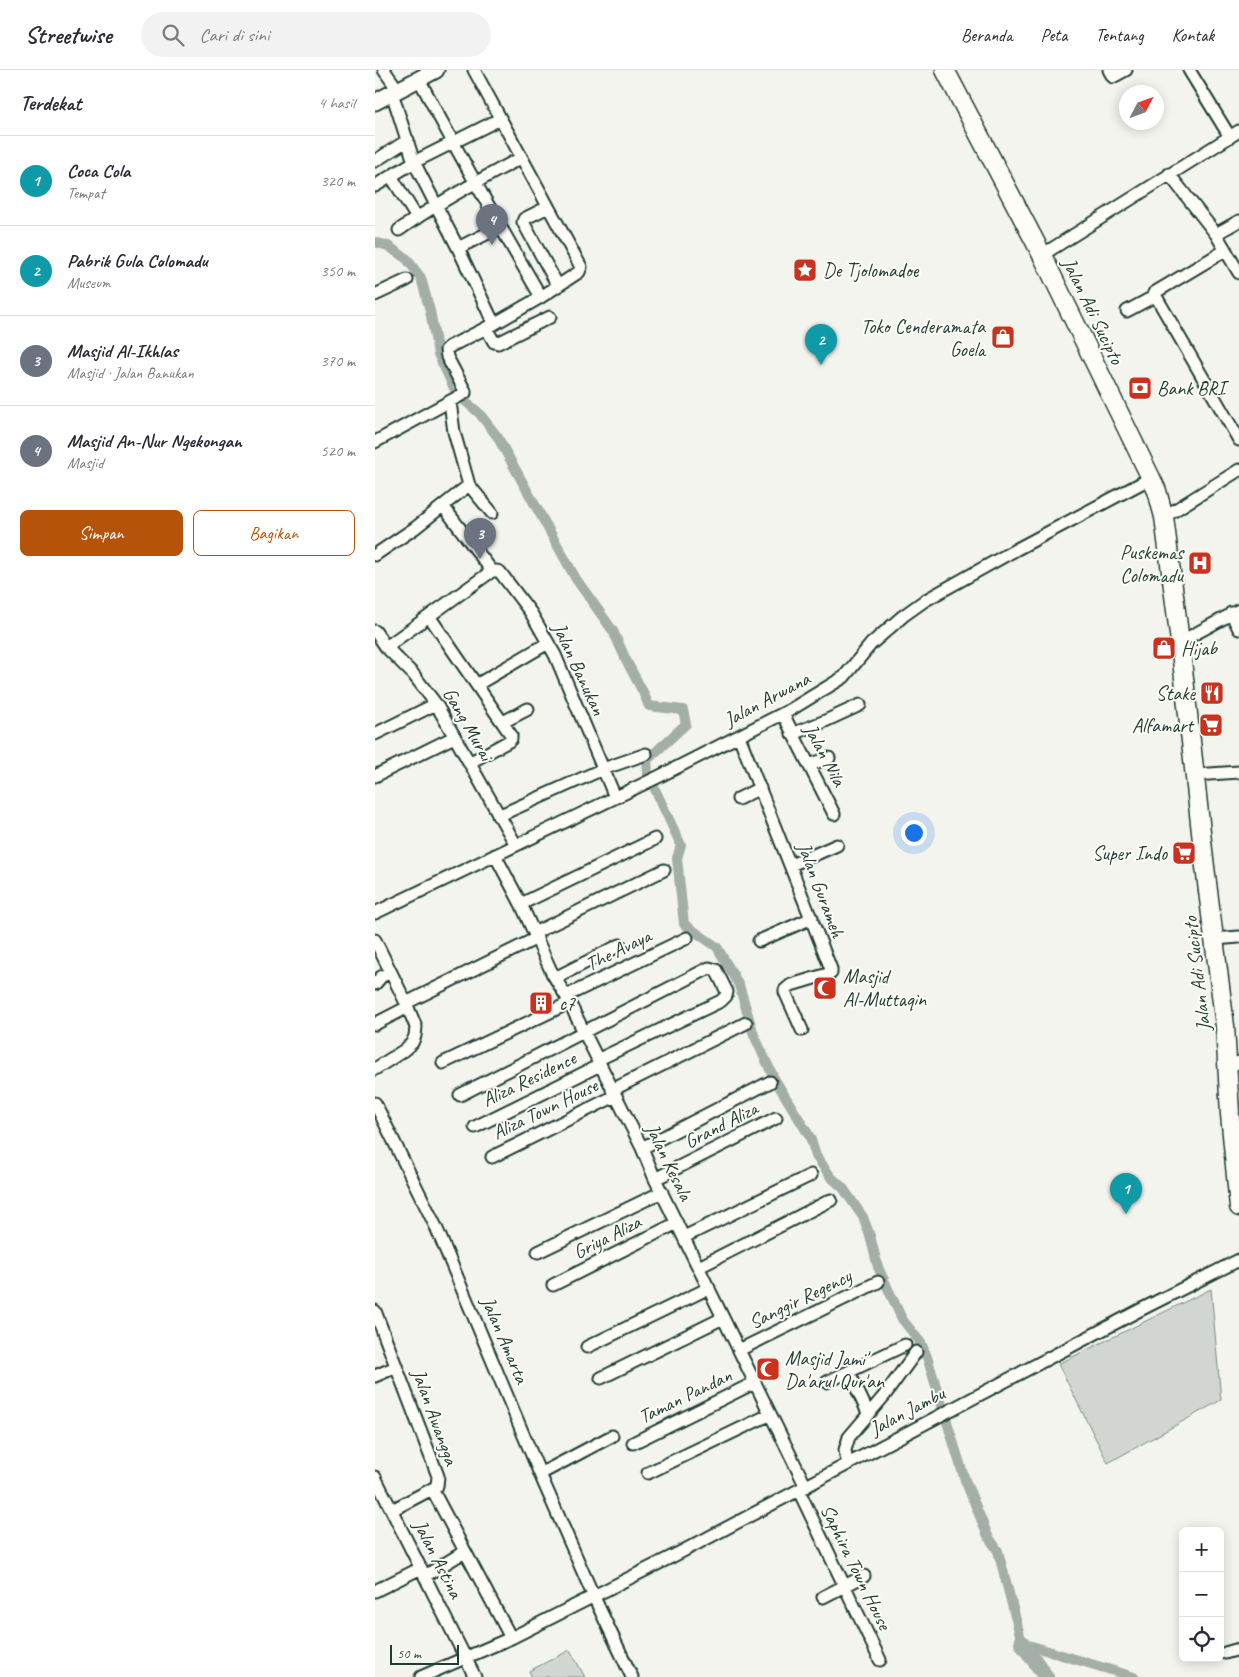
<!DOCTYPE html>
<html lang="id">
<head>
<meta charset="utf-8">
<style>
  body { margin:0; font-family:Caveat,sans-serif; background:#f2f2f3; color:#2b2b33 }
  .controls { position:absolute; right:15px; bottom:15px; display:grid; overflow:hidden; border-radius:8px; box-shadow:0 2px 12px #0003 }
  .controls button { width:45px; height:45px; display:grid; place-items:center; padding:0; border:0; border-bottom:1px solid #e1e1e2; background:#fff; color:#2b2b33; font:25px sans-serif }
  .compass { position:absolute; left:744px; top:15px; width:45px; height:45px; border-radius:50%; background:#fff; box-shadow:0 2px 12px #0003; rotate:49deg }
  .scale { position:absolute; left:15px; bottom:12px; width:69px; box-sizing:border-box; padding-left:5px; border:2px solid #1f3d34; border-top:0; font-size:14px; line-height:18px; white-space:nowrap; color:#1f3d34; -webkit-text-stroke:4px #fdfcf7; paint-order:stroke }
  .you { position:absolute; left:538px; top:762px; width:18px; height:18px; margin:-12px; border:4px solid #fff; border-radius:50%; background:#1a73e8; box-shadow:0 0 0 8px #1a73e833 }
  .badge { display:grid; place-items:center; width:32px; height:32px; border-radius:50%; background:#b45309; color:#fff; font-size:16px; font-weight:700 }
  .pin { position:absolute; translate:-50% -41px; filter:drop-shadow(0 1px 2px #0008) }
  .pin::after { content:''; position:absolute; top:26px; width:18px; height:15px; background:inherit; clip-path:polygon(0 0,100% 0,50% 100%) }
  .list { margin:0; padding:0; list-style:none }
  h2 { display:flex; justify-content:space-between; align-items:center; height:65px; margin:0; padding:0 20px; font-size:21px }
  h2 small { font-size:16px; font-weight:400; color:#7c7c81 }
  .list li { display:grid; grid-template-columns:32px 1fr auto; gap:15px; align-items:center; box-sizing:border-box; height:90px; padding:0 20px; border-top:1px solid #e1e1e2 }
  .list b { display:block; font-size:19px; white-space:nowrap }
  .list p { margin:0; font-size:16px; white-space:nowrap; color:#7c7c81 }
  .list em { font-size:16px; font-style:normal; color:#7c7c81 }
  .actions { display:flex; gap:10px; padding:15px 20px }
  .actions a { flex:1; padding:11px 0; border:1px solid #b45309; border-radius:8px; text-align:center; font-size:18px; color:#b45309 }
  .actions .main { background:#b45309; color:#fff }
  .icon { flex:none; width:28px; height:28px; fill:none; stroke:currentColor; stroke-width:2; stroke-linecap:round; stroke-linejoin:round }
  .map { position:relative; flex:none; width:864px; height:1607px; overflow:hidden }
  header { display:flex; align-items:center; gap:30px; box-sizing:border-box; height:70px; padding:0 25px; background:#fff; border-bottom:1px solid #e1e1e2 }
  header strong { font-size:24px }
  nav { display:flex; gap:28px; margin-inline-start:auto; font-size:18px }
  .search { width:350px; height:45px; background:#f2f2f3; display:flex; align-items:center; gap:12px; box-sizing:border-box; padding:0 18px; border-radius:28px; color:#7c7c81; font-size:19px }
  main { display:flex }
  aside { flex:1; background:#fff }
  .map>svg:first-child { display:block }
  .green { fill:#d1d6d1; stroke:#788a82 }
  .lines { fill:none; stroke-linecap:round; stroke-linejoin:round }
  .canal { stroke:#a3aea7; stroke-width:10 }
  .river { stroke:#a3aea7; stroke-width:16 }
  .minor-casing { stroke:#1f3d34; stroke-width:15 }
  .secondary-casing { stroke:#1f3d34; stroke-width:19 }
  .trunk-casing { stroke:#1f3d34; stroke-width:21 }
  .minor { stroke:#fdfcf7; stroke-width:11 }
  .secondary { stroke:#fdfcf7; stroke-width:15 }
  .trunk { stroke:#fdfcf7; stroke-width:18 }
  .labels { text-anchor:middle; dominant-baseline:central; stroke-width:4; stroke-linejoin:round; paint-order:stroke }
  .poi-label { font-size:20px; fill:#1f3d34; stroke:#fdfcf7; text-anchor:start }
  .street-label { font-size:20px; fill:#1f3d34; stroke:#fdfcf7 }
</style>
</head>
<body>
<header>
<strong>Streetwise</strong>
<div class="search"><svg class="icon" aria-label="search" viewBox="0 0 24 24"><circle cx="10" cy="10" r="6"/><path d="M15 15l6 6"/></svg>Cari di sini</div>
<nav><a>Beranda</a><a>Peta</a><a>Tentang</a><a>Kontak</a></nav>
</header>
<main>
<aside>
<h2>Terdekat<small>4 hasil</small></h2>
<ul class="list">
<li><span class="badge" style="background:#0f9aa8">1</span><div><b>Coca Cola</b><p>Tempat</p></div><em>320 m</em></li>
<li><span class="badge" style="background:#0f9aa8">2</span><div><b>Pabrik Gula Colomadu</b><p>Museum</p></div><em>350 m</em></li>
<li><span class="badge" style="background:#6b7280">3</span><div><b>Masjid Al-Ikhlas</b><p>Masjid · Jalan Banukan</p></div><em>370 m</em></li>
<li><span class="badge" style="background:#6b7280">4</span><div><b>Masjid An-Nur Ngekongan</b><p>Masjid</p></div><em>520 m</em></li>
</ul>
<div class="actions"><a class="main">Simpan</a><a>Bagikan</a></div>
</aside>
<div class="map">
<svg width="864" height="1607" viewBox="0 0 864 1607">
  <rect width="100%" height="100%" fill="#f4f4ef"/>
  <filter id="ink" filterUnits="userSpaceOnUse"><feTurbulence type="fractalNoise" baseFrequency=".02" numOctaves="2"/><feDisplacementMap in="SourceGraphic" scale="10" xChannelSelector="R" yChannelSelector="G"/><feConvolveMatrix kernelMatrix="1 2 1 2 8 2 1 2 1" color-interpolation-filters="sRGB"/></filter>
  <g filter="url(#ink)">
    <!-- green -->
    <path class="green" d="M836,1219L846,1330L733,1393L683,1294Z
      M195,1580L210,1607H157L154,1601Z"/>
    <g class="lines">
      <!-- canal -->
      <path class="canal" d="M0,172L13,176L32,189L46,208L55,241L63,284L82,324L104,343L122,366L201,509L238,561L252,592L268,622L274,636L308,640L311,654L272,690L273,704L306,775L302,788L309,854L342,877L364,915L379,965L399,1008L435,1067L441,1086L456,1107L468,1118L488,1147L495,1166L503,1197L527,1249L546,1273L552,1287L590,1410L613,1466L623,1481L647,1573L759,1607"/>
      <!-- river -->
      <path class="river" d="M647,1573L671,1607"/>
      <!-- minor casing -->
      <g class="minor-casing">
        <path id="minor" d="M9,0L23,20
          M99,0L206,197L204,202L166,227L119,254
          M734,0L738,7L751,0
          M814,0L855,67
          M44,9C83,83 124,155 166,227
          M0,91L33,70
          M794,104L841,164L864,203
          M16,106L42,148
          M0,116L39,92L125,49
          M173,137L149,149L148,152L183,216
          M24,160C62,133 104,110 146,88
          M841,164L864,151
          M83,178L125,157
          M851,180L779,223L864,370
          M667,185L864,61
          M0,225L32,210
          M752,241L780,226
          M111,258L119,272L123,273L175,247
          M75,332L79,362L94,415
          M0,372L90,323V321L72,287L71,280L74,277L119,254L83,178L39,92L17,23
          M68,436L117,501
          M789,447L864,400
          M0,485L40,458L94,415L117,443
          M117,501H122L125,502L156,543L180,585L240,727
          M856,543L864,559
          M54,546L136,665V669L134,671L94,693
          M0,561L11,577L38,604L61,634L141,775
          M805,572L864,540
          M11,577L117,501
          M103,614L173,573
          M408,644L459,744
          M128,652L153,639
          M0,664L61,634
          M417,664L448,652L485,635
          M364,666L456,899V903L453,904L416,915L410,920V922L427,960
          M434,695L454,688
          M820,705L864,702
          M0,706L75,669
          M363,729L385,718
          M123,746L228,699L271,684
          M120,785L146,834L177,903L191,926L267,1078L280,1109L431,1417
          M416,795L462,775
          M146,834L280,769
          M0,843L283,707L415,640L469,607L496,574L528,546L549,531L642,479L776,408
          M159,863L289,800
          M840,869L864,867
          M0,870L31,933L41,957L40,966L37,973L28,981L0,999
          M384,871L437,848
          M180,908L245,875
          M0,914L6,907L15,902
          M191,926L312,868
          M31,933L162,868
          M0,954L33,937
          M68,993L194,933
          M852,998L864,992
          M237,1020L371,953
          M85,1025L334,898L341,900L352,922L351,926L346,931L222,990
          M0,1033L61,1157L165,1404L218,1525L257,1607
          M100,1057L225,995
          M267,1078L395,1012
          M117,1087L240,1026
          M280,1109L401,1048
          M309,1167L436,1105
          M163,1182L287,1122
          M324,1197L456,1130
          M178,1215L302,1153
          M0,1241L63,1406L62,1416L57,1419L136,1568
          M212,1277L334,1218
          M364,1280L503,1212
          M474,1302L493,1343
          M0,1306L21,1297
          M226,1308L348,1248
          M452,1312L530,1275
          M258,1373L379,1313
          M475,1393L471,1387L470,1380L474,1367L509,1326L541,1282
          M273,1403L394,1345
          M165,1404L237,1366
          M0,1407L100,1607
          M424,1421L505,1590
          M17,1440L57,1419
          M50,1506L89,1482
          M0,1521L46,1498
          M448,1527L489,1506
          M850,1583L864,1579
          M46,1607L136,1568L306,1482L765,1240L864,1190"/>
      </g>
      <!-- secondary casing -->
      <g class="secondary-casing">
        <path id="secondary" d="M0,32L61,0"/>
      </g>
      <!-- trunk casing -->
      <g class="trunk-casing">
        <path id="trunk" d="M570,0L667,185L776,408L782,421L789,447L805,572L829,789L850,956L855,1044L864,1137"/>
      </g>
      <!-- minor -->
      <use href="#minor" class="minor"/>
      <!-- secondary -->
      <use href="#secondary" class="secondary"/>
      <!-- trunk -->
      <use href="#trunk" class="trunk"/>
    </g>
  </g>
  <!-- icons -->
  <defs>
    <g id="sight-square" transform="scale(1.25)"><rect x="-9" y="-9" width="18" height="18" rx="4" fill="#c8321e" stroke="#fdfcf7"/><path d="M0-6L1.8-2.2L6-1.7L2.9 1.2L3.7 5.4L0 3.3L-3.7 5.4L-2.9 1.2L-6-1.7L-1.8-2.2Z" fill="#fff"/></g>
    <g id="shop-square" transform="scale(1.25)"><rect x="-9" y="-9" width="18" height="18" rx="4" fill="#c8321e" stroke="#fdfcf7"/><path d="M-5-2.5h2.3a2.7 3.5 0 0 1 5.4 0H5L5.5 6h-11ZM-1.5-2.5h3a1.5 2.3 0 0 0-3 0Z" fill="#fff"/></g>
    <g id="bank-square" transform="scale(1.25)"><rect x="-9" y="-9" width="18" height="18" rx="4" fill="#c8321e" stroke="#fdfcf7"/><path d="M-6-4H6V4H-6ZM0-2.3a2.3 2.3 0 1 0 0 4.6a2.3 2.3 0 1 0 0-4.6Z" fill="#fff"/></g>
    <g id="hospital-square" transform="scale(1.25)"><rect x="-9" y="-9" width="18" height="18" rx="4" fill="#c8321e" stroke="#fdfcf7"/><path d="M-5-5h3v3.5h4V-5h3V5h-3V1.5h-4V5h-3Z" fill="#fff"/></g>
    <g id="restaurant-square" transform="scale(1.25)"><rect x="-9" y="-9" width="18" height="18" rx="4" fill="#c8321e" stroke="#fdfcf7"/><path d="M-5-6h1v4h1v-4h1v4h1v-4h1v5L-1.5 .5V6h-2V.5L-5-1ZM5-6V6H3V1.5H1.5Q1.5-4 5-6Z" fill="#fff"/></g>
    <g id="supermarket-square" transform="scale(1.25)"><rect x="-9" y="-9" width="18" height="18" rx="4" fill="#c8321e" stroke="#fdfcf7"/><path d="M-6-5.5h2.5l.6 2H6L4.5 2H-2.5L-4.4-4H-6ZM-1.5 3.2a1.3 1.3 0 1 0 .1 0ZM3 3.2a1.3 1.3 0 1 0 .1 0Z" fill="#fff"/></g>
    <g id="mosque-square" transform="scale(1.25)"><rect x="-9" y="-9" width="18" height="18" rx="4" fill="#c8321e" stroke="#fdfcf7"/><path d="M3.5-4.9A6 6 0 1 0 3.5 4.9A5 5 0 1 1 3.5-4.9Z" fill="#fff"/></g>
    <g id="building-square" transform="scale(1.25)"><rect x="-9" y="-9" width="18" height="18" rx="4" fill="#c8321e" stroke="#fdfcf7"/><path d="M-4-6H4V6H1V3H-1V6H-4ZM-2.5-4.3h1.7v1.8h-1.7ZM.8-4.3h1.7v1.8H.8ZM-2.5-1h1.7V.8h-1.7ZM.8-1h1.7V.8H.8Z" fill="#fff"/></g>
  </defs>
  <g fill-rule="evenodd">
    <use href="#sight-square" x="430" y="200"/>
    <use href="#shop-square" x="628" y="267"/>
    <use href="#bank-square" x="765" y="318"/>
    <use href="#hospital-square" x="825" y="493"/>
    <use href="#shop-square" x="789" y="578"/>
    <use href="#restaurant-square" x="837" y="623"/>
    <use href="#supermarket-square" x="836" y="655"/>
    <use href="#supermarket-square" x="809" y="783"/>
    <use href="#mosque-square" x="450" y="918"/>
    <use href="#building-square" x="166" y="933"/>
    <use href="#mosque-square" x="393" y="1299"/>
  </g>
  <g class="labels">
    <!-- poi labels -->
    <g class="poi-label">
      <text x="448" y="200">De Tjolomadoe</text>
      <text x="610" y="256" text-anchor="end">Toko Cenderamata<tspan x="610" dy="23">Goela</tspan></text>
      <text x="782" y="318">Bank BRI</text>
      <text x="808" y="482" text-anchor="end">Puskemas<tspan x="808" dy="23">Colomadu</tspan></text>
      <text x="806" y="578">Hijab</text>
      <text x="820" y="623" text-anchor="end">Stake</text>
      <text x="818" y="655" text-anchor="end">Alfamart</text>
      <text x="792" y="783" text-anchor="end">Super Indo</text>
      <text x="468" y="906">Masjid<tspan x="468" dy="23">Al-Muttaqin</tspan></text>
      <text x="184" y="933">c7</text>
      <text x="410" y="1288">Masjid Jami'<tspan x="410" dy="23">Da'arul Qur'an</tspan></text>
    </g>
    <!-- street labels -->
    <g class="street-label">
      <text transform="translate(718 241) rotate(64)">Jalan Adi Sucipto</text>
      <text transform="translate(204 599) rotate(65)">Jalan Banukan</text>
      <text transform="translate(392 629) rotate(-28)">Jalan Arwana</text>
      <text transform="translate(93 654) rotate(60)">Gang Murai</text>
      <text transform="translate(450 685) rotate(62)">Jalan Nila</text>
      <text transform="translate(446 820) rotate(69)">Jalan Gurameh</text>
      <text transform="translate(243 880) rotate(-26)">The Avaya</text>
      <text transform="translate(822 904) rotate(-97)">Jalan Adi Sucipto</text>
      <text transform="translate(154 1009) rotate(-26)">Aliza Residence</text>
      <text transform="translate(170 1039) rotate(-26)">Aliza Town House</text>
      <text transform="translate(346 1055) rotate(-27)">Grand Aliza</text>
      <text transform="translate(294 1092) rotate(64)">Jalan Kesala</text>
      <text transform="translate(232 1167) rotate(-27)">Griya Aliza</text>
      <text transform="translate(425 1229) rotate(-26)">Sanggir Regency</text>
      <text transform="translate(130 1270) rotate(67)">Jalan Amarta</text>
      <text transform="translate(310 1326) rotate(-26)">Taman Pandan</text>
      <text transform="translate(532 1341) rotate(-28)">Jalan Jambu</text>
      <text transform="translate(60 1347) rotate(70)">Jalan Awangga</text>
      <text transform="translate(63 1489) rotate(63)">Jalan Astina</text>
      <text transform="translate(481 1497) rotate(64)">Saphira Town House</text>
    </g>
  </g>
</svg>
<div class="controls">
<button>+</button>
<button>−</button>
<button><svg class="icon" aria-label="locate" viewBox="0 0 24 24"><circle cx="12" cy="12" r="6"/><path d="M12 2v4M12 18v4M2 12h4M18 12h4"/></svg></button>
</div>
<svg class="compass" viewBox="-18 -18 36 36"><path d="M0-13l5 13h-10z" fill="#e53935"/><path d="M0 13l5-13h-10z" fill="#7c7c81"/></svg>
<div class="scale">50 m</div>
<div class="you"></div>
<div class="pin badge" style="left:751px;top:1144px;background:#0f9aa8">1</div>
<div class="pin badge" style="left:446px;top:295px;background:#0f9aa8">2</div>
<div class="pin badge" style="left:105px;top:489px;background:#6b7280">3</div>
<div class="pin badge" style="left:117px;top:175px;background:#6b7280">4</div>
</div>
</main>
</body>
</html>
